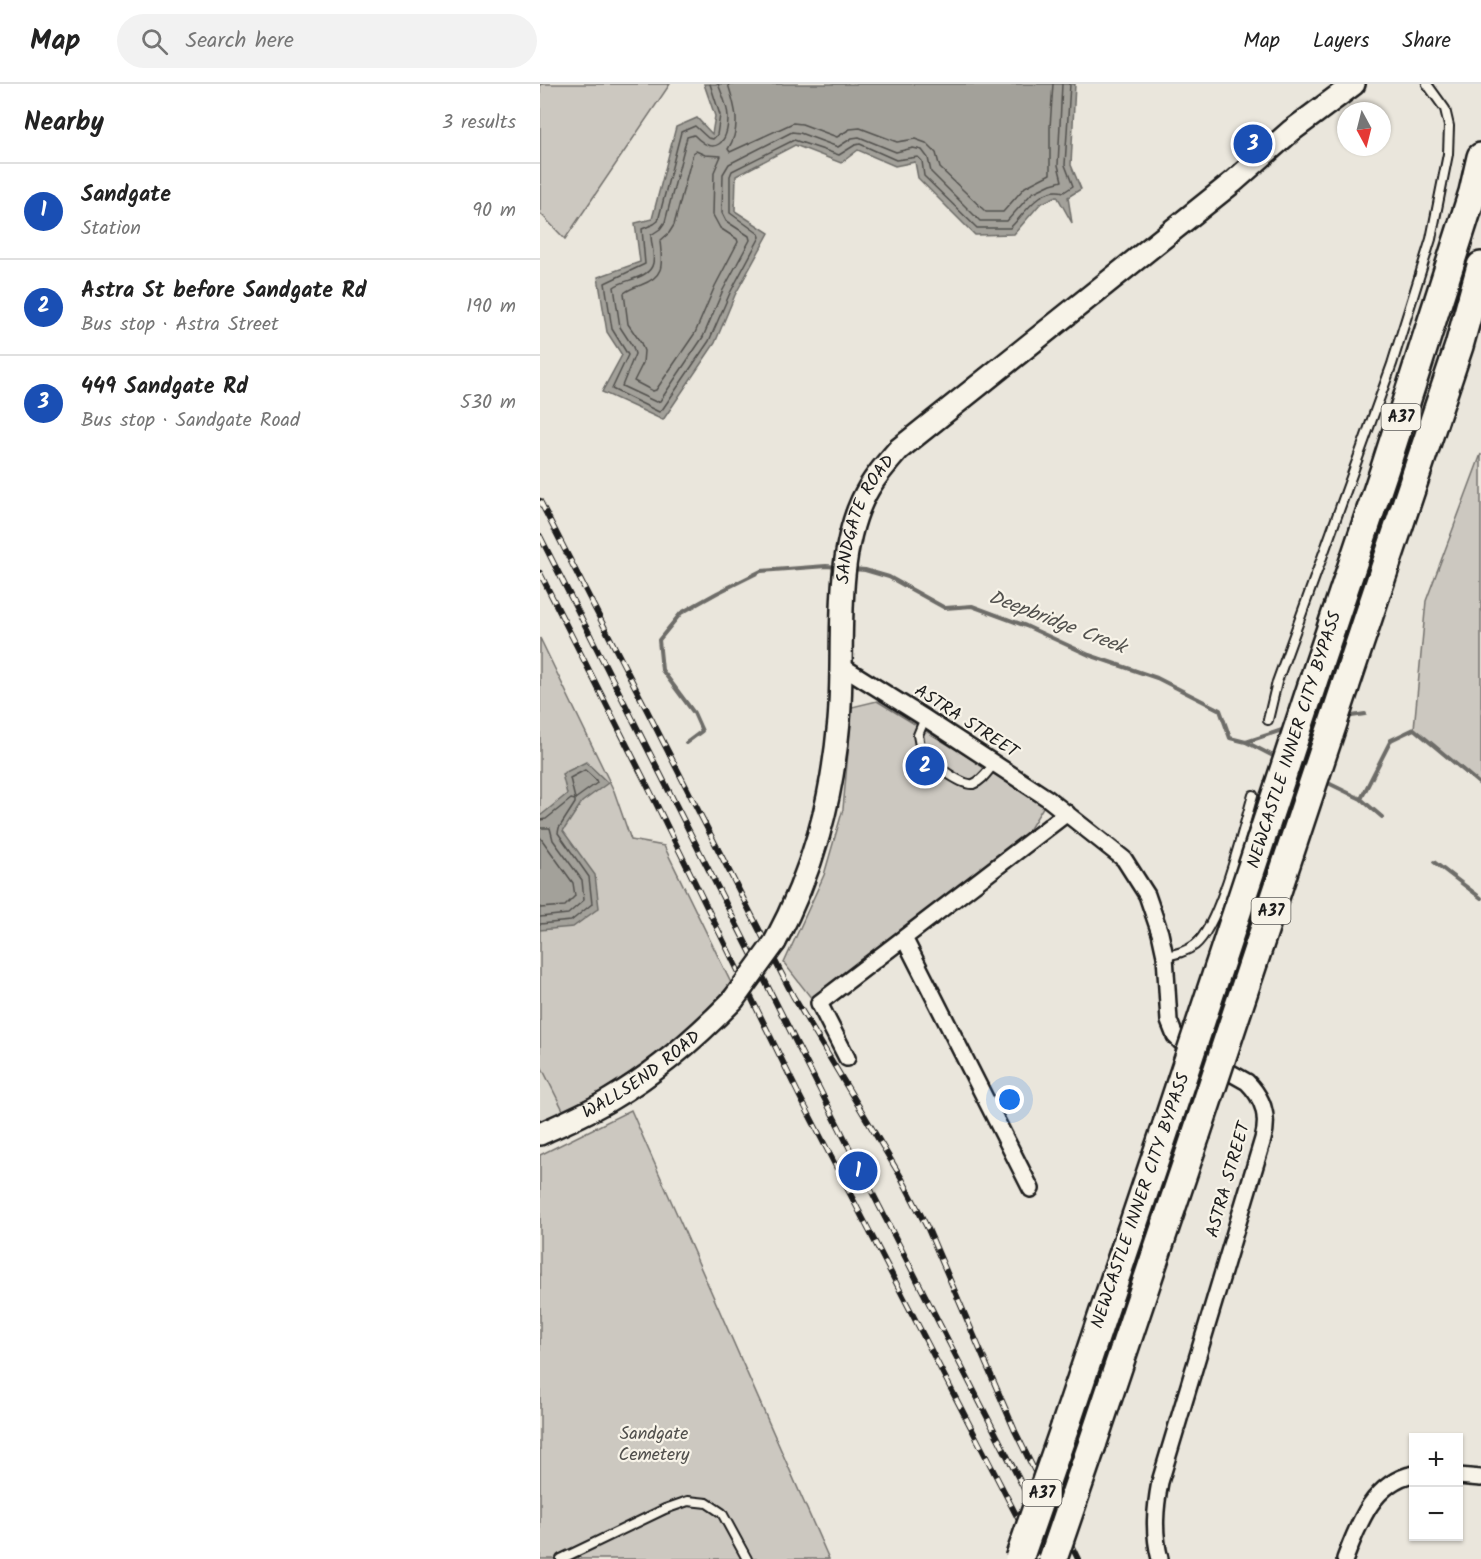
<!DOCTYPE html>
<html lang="en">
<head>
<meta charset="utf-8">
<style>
  body { margin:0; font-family:Kalam,sans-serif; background:#f2f2f2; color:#222 }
  .controls { position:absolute; right:18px; bottom:18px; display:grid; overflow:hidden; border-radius:0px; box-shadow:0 2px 4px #0004 }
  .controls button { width:54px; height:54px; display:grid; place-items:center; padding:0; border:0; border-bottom:2px solid #e0e0e0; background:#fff; color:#222; font:30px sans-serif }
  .compass { position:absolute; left:797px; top:18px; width:54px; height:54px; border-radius:50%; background:#fff; box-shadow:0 2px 4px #0004; rotate:173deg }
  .you { position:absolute; left:470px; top:1016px; width:21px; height:21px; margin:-15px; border:4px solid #fff; border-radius:50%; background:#1a73e8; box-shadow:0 0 0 9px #1a73e833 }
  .badge { display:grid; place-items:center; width:39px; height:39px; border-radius:50%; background:#d93025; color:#fff; font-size:20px; font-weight:700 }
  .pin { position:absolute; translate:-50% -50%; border:3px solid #fff; box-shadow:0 2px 6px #0006 }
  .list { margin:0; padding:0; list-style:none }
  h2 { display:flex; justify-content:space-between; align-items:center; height:78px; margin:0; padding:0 24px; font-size:26px }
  h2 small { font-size:20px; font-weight:400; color:#767676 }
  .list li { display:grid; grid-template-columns:39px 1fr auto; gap:18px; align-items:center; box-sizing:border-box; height:96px; padding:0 24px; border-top:2px solid #e0e0e0 }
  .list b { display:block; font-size:22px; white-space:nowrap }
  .list p { margin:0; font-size:20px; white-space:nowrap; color:#767676 }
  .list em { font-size:20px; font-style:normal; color:#767676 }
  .icon { flex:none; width:33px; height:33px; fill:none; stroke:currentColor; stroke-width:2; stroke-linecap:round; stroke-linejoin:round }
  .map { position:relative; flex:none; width:941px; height:1475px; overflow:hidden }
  header { display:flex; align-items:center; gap:36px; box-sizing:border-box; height:84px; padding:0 30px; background:#fff; border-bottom:2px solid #e0e0e0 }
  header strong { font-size:28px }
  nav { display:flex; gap:33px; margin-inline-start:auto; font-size:21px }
  .search { width:420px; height:54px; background:#f2f2f2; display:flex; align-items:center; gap:15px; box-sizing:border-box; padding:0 21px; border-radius:33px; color:#767676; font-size:22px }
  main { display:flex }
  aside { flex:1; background:#fff }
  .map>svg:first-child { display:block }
  .built { fill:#dad7ce }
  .green { fill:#ccc8c0; stroke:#74726e; stroke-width:1.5 }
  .water { fill:#a3a19a; stroke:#6d6c68; stroke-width:1.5 }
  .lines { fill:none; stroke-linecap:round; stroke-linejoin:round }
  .shore { stroke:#52514e; stroke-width:1.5 }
  .stream { stroke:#6d6c68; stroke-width:4 }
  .service-casing { stroke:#1c1c1c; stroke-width:12 }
  .minor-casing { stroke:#1c1c1c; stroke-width:20 }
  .secondary-casing { stroke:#1c1c1c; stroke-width:26 }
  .motorway-casing { stroke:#1c1c1c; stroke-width:32 }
  .service { stroke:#f7f3e8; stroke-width:8 }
  .minor { stroke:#f7f3e8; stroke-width:15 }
  .secondary { stroke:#f7f3e8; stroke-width:21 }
  .motorway { stroke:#f7f3e8; stroke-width:27 }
  .rail-casing { stroke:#1c1c1c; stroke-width:6 }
  .rail { stroke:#f7f3e8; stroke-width:4; stroke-dasharray:11; stroke-linecap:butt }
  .secondary-bridge-casing { stroke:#1c1c1c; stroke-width:26; stroke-linecap:butt }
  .motorway-bridge-casing { stroke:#1c1c1c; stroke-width:32; stroke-linecap:butt }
  .secondary-bridge { stroke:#f7f3e8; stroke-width:21 }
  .motorway-bridge { stroke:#f7f3e8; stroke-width:27 }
  .labels { text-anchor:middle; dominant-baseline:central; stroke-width:4.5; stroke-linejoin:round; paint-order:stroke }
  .shield { fill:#f7f3e8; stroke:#5e5c59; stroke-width:1.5 }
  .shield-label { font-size:16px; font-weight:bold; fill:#1c1c1c }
  .street-label { font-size:18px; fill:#1c1c1c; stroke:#f7f3e8 }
  .park-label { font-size:18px; fill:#51504d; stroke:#f7f3e8 }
  .water-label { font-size:20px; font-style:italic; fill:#52514e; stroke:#f7f3e8 }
</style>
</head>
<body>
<header>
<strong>Map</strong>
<div class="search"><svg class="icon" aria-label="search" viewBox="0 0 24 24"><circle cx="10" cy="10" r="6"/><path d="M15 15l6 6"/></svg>Search here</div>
<nav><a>Map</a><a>Layers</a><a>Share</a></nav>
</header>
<main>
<aside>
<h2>Nearby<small>3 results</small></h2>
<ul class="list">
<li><span class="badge" style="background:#1a4fb4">1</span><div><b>Sandgate</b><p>Station</p></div><em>90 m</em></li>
<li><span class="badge" style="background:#1a4fb4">2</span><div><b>Astra St before Sandgate Rd</b><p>Bus stop · Astra Street</p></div><em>190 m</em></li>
<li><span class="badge" style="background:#1a4fb4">3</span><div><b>449 Sandgate Rd</b><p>Bus stop · Sandgate Road</p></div><em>530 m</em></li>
</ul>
</aside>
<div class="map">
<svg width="941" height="1475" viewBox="0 0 941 1475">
  <rect width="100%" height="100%" fill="#eae6dc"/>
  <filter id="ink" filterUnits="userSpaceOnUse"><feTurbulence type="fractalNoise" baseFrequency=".0167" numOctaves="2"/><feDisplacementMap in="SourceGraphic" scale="12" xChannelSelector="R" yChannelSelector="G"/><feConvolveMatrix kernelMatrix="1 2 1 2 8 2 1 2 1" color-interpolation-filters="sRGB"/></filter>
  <g filter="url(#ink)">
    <!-- built -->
    <path class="built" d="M0,980L23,1026L0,1037Z"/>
    <!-- green -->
    <path class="green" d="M0,0H130L25,155L0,129Z
      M941,370V701L874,645L886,517Z
      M0,554L74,707L91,756L124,762L191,899L155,940L99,983L59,1009L23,1026L0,980Z
      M337,617L505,720L488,748L272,915L244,879L284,791L303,725L312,623Z
      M91,1026L289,1475H0V1071Z"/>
    <!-- water -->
    <path class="water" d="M164,0H535L531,81L541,105L528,113L532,139L517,112L500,120L474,150L435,151L378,94L375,78L355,82L318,66L301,79L255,61L196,92L195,127L229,149L195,211L175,259L123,336L62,308L82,271L67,248L58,193L100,178L95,139L112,135L136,43L157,34L172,50L175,32Z
      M46,678L68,699L42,718L23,747L55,791L59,824L33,843L0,846V732L27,710L22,690Z"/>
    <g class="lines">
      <!-- shore -->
      <path class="shore" d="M170,0L180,31L177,51L173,55L168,54L155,42L141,48L118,137L114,140L102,145L105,180L65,199L72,245L88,271L72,305L119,328L122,326L169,257L190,209L220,153L219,150L190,129V92L192,87L254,56L299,71L315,61L320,60L356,76L378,73L382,77L384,92L437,144H470C485,130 500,101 524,108L533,102L525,81L530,0
        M178,0C182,10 188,23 188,33C188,59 175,73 154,51L147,53L125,138L120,145L111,151C111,160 115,171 113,179C110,195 84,195 74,203L80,243L93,263L95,270L82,302L116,318L120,317L163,253L183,206L210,156L209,152L186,137L182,129L183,90L189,80L252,48L260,49L298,63L312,54L319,53L356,68L373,64L382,66L388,74L391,88L440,137H467L492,109L511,100L522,97L518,81L522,0
        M188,0C195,22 202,44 188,65L190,68L253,39L262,40L297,53L310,45L320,44L357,58L375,55L386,59L396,69L400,84L446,128H463L485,103L510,90V43L513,0
        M156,67L165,71L181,72L174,88L173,131L180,144L197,155L198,158L175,202L155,249L116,306L113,307L94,297L103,279L104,267L101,259L88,240L84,209C89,205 95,203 101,201C126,192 122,179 120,157L129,149L134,141L153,69Z
        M45,686L56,696L57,699L35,715L30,694Z
        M0,736L6,735L31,715L35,716V719L19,744L18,749L49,793L52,820L31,837L0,840
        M0,744H10L13,756L42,796L44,816L28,830L0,833
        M0,753L33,799L35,812L25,822L0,824"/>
      <!-- stream -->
      <path class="stream" d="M313,485L325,486L349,493L405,524L432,522L486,542L549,571L617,594L680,626L690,654L706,658
        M805,633L825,630
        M146,659L162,647L154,629L122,586L119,556L141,529L177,509L221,487L286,482L300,483
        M737,674L706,658L748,644
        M784,697L821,715L851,656L874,645L941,701
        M821,715L842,733
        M894,778L941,814"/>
      <!-- service casing -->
      <g class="service-casing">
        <path id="service" d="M385,634L378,651L381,667C388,676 421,702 433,700C442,697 448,687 454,680
          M728,636L737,598L852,280L891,155L908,70L909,42L905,25L887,0
          M625,872C635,870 646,868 655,861C680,841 703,745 713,711
          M21,1475L125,1425L148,1417L167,1419L182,1429L207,1475"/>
      </g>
      <!-- minor casing -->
      <g class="minor-casing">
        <path id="minor" d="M302,582L385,634L507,714L584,775L607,811L620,849L625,872L629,937L635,952L647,964L707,998C724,1015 729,1033 723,1055L620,1398C615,1425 613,1448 620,1475
          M364,854L491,1105
          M307,974L279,919L527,729
          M918,1392L941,1394
          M805,1475C818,1441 833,1398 874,1390"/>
      </g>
      <!-- secondary casing -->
      <g class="secondary-casing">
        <g id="secondary">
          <path id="s1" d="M235,858C273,787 292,717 299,637C305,568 293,480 322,417C331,397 345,381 359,365L693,98L751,47L814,0"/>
          <path id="s2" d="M0,1050C24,1039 48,1029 71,1015C117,988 156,954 193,916"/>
        </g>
      </g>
      <!-- motorway casing -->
      <g class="motorway-casing">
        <path id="motorway" d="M775,592L845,384L933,108L941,73
          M805,603L919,262L941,182
          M525,1343L627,1040
          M552,1361L656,1051"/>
      </g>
      <!-- service -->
      <use href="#service" class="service"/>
      <!-- minor -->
      <use href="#minor" class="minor"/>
      <!-- secondary -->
      <use href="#secondary" class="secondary"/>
      <!-- motorway -->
      <use href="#motorway" class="motorway"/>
      <!-- rail casing -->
      <g class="rail-casing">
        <path id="rail" d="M0,417L253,912L361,1093L388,1145L475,1347L538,1475
          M0,452L311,1067L520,1475
          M0,489L110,707L259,1011L499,1475"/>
      </g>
      <!-- rail -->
      <use href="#rail" class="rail"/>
      <!-- secondary-bridge casing -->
      <g class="secondary-bridge-casing">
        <path id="secondary-bridge" d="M193,916L235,858"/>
      </g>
      <!-- motorway-bridge casing -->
      <g class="motorway-bridge-casing">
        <path id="motorway-bridge" d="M627,1040L775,592
          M656,1051L805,603
          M479,1475L525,1343
          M513,1475L552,1361"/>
      </g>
      <!-- secondary-bridge -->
      <use href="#secondary-bridge" class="secondary-bridge"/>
      <!-- motorway-bridge -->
      <use href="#motorway-bridge" class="motorway-bridge"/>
    </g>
  </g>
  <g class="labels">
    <!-- shield labels -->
    <g class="shield">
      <rect x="841.5" y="320" width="39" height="26" rx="4.5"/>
      <rect x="711.5" y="814" width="39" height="26" rx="4.5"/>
      <rect x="482.5" y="1396" width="39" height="26" rx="4.5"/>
    </g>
    <g class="shield-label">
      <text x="861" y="333">A37</text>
      <text x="731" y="827">A37</text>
      <text x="502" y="1409">A37</text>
    </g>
    <!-- street labels -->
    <g class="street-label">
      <text stroke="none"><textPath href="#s1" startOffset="438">SANDGATE ROAD</textPath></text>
      <text transform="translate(426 638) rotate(33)">ASTRA STREET</text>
      <text transform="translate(755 656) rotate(-72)">NEWCASTLE INNER CITY BYPASS</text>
      <text stroke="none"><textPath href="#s2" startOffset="118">WALLSEND ROAD</textPath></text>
      <text transform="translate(689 1096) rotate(-74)">ASTRA STREET</text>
      <text transform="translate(601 1117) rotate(-71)">NEWCASTLE INNER CITY BYPASS</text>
    </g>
    <!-- park labels -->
    <g class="park-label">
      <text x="114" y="1350">Sandgate<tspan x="114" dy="21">Cemetery</tspan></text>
    </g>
    <!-- water labels -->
    <g class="water-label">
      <text transform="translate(517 539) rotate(21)">Deepbridge Creek</text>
    </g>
  </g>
</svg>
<div class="controls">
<button>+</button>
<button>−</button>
</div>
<svg class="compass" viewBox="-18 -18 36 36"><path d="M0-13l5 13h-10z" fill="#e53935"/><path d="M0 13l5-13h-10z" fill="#767676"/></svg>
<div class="you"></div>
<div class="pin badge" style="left:318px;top:1087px;background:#1a4fb4">1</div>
<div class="pin badge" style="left:385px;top:682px;background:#1a4fb4">2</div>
<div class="pin badge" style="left:713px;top:60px;background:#1a4fb4">3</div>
</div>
</main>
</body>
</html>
